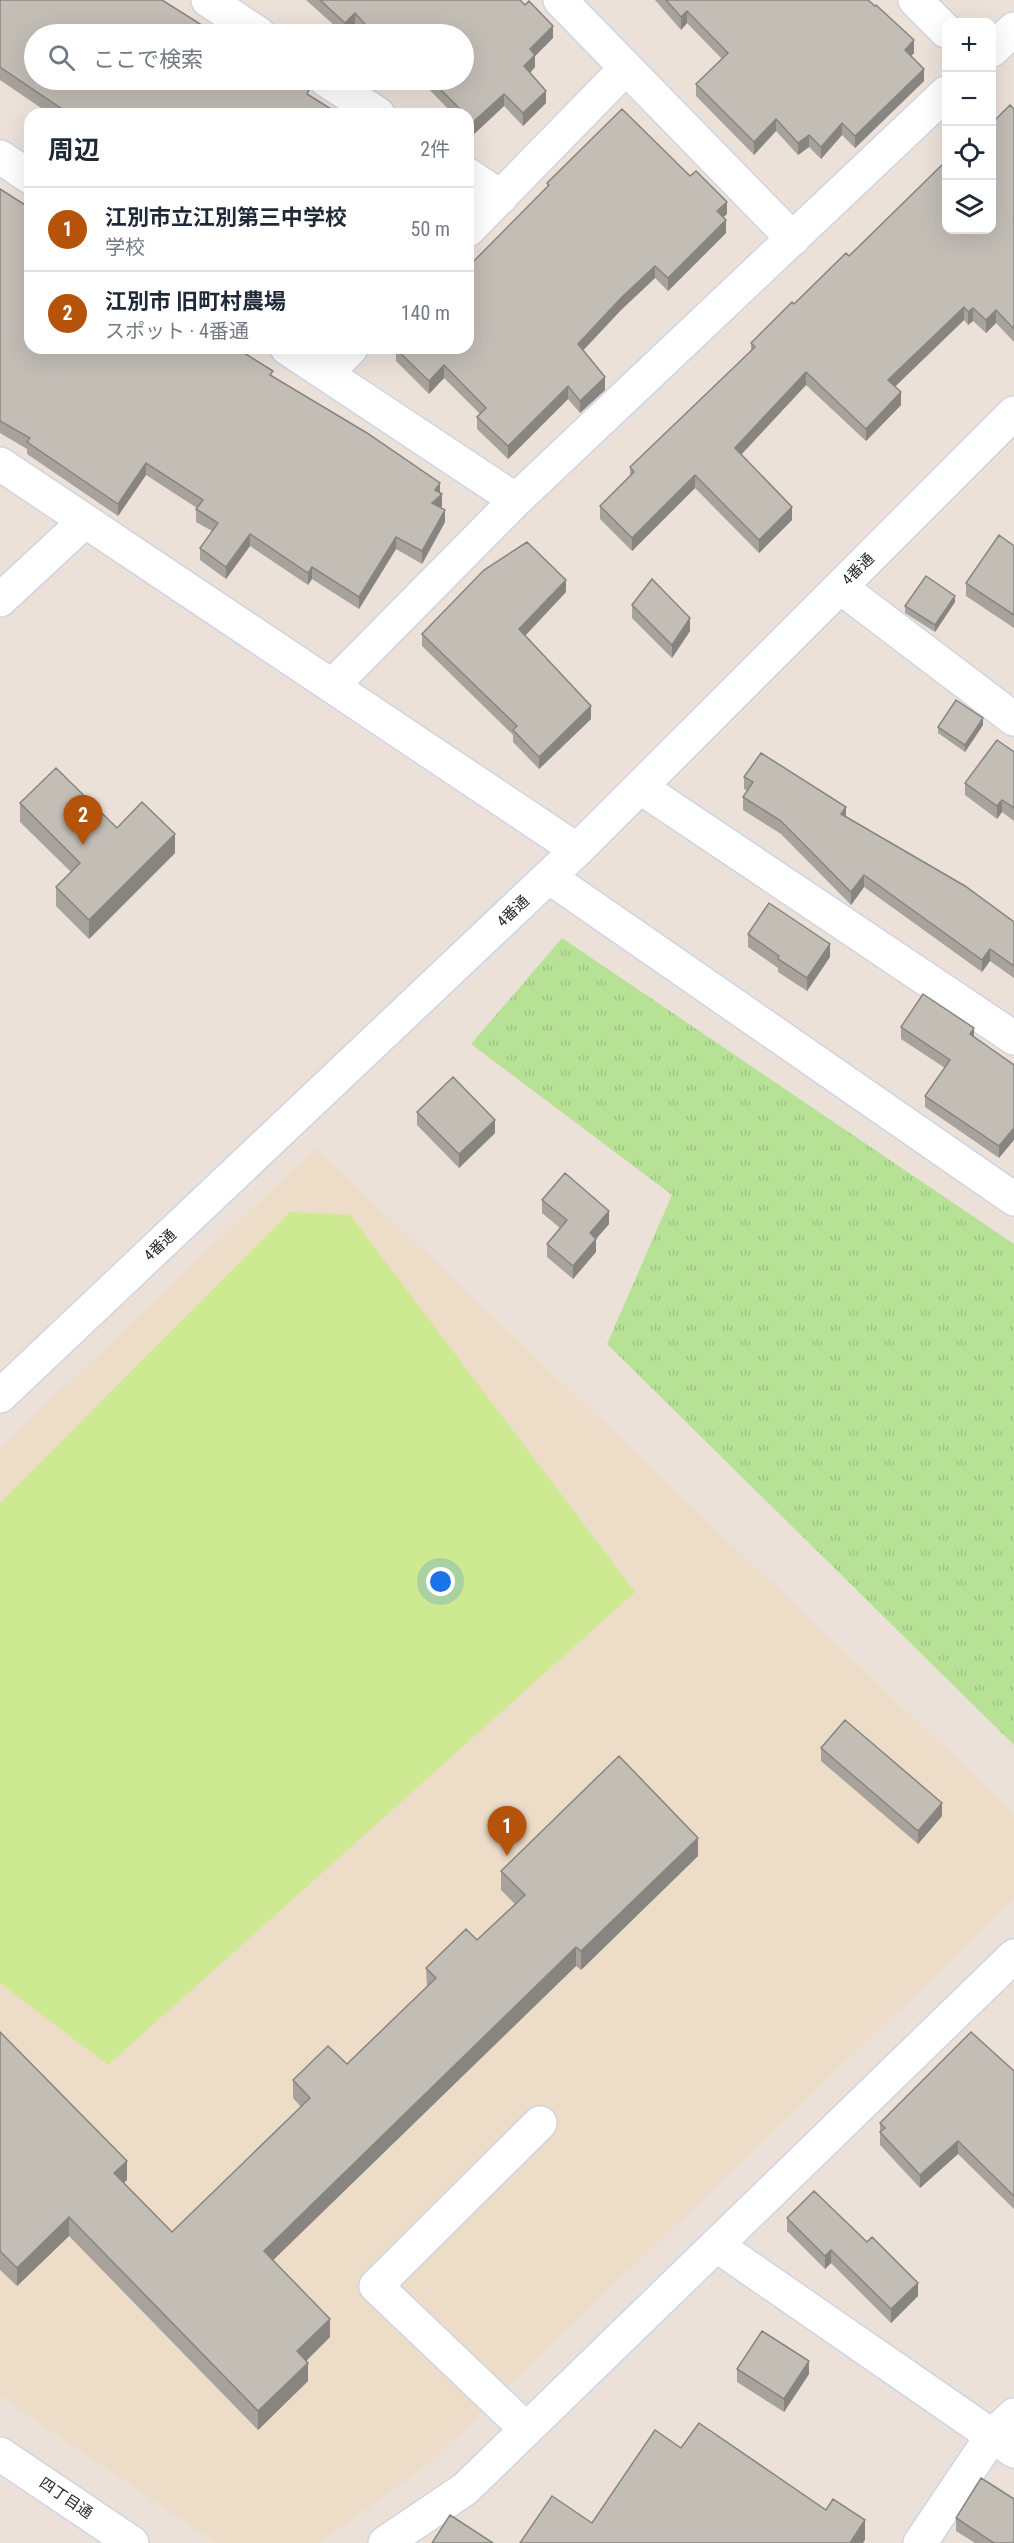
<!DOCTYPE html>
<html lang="ja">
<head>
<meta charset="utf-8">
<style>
  body { margin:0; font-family:"Roboto Condensed","Noto Sans JP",sans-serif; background:#f2f2f3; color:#1f2937 }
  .controls { position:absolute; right:18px; top:18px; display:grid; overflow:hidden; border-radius:12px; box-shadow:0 6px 24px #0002 }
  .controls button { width:54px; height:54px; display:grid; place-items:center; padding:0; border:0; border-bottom:2px solid #e0e1e3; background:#fff; color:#1f2937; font:30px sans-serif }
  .you { position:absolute; left:441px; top:1582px; width:21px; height:21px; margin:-15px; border:4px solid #fff; border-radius:50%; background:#1a73e8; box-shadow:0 0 0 9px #1a73e833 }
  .badge { display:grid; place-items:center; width:39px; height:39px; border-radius:50%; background:#b45309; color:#fff; font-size:20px; font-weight:700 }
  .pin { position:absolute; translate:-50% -50px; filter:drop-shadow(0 2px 3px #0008) }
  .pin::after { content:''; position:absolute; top:32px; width:21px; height:18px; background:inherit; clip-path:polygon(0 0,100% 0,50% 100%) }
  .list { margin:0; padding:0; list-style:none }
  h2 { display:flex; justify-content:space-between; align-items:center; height:78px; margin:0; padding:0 24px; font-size:26px }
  h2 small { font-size:20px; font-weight:400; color:#747a83 }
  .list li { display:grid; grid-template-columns:39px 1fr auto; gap:18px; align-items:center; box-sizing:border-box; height:84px; padding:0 24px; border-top:2px solid #e0e1e3 }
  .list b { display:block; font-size:22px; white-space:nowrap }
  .list p { margin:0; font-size:20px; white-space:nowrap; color:#747a83 }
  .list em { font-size:20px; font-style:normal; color:#747a83 }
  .icon { flex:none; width:33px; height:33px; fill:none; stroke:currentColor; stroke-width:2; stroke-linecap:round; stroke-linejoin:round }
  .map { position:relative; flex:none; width:1014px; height:2543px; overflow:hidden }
  .search { position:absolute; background:#fff; box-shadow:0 6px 24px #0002; left:24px; top:24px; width:450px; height:66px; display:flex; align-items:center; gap:15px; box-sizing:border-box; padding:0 21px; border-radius:33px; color:#747a83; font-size:22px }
  .panel { position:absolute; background:#fff; box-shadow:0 6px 24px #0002; left:24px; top:108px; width:450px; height:246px; border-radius:18px }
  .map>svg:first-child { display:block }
  .education { fill:#edddc8 }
  .grass { fill:url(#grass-tufts) }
  .pitch { fill:#cde991 }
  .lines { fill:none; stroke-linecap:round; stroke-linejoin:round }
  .minor-casing { stroke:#cfd4e1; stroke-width:36 }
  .minor { stroke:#fff; stroke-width:33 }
  .wall { fill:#a7a39c }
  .shaded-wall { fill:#88847f }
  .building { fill:#c2bdb5; stroke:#88847f; stroke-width:1.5 }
  .labels { text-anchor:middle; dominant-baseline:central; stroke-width:5; stroke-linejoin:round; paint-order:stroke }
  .street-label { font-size:15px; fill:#282828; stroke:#fff }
</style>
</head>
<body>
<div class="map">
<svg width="1014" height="2543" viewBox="0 0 1014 2543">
  <defs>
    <pattern id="grass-tufts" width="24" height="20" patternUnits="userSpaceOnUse" patternTransform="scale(1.5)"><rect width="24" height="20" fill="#b7e296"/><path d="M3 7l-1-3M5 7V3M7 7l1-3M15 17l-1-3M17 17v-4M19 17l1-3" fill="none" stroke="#9dc281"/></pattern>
  </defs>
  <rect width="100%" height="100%" fill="#ebe1d9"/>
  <!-- education -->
  <path class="education" d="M316,1148L1014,1814V1899L430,2462L320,2543H216L0,2396V1448Z"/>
  <!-- grass -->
  <path class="grass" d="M562,938L1014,1244V1745L607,1344L672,1195L471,1044Z"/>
  <!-- pitch -->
  <path class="pitch" d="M290,1212L350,1215L635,1592L108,2065L0,1983V1503Z"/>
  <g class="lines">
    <!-- minor casing -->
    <g class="minor-casing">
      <path id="minor" d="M208,0L259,34
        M560,0L793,239
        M915,0L946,31
        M992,50L1014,29
        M326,80L378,114
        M0,157L30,177
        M468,175L501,197
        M468,230L626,68
        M287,348L516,500
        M326,374L351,348
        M0,464L577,850
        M840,587L1014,719
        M0,600L85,521
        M332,686L516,500L946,93
        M640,787L1014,1038
        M549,877L1014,1199
        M0,1396L577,850L1014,413
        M716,2245L1014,2451
        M526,2429L376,2286L540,2123
        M0,2454L132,2543
        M385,2543L465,2489L1014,1956
        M920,2543L992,2436L1014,2415"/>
    </g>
    <!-- minor -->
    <use href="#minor" class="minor"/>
  </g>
  <!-- wall -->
  <path class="wall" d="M0,0L309,95L339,114H50L0,80Z
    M306,0H520L553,38L535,56V67L530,73L546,103L523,126L504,106L473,135L468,130V114H453L420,80L412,87L405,80H464V34H363L355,26L347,34H344Z
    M655,0H868L914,53L911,56L924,81L855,148L842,135L821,159L809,147L798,155L776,131L754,155L696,96V84L722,59L687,23L681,30Z
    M1014,109V342L996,323L986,333L973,321L968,325L964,320L895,387L901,405L866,441L806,385L741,455L792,520L759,553L695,488L632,551L600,519V506L630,476V467L751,352V343L849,256L946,230Z
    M547,183L727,214L723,217L726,233L668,291L655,278L621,310L583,350L605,390L580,413L568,399L508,459L477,429V417L480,414L444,378L429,394L396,361V349L547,187Z
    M0,189L30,348L273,376L440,493L442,506L441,508L445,522L422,564L396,549L359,609L312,579L308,585L250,546L226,579L200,560V548L212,531L196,522V509L197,508L146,475L118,516L27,454V449L0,433Z
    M1014,546V628L966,596V583Z
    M566,592L525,636L591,719L539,769L513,742V735L422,646V634Z
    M955,602L935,632L905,613V606Z
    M632,605L690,631L672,658L632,618Z
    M983,725L965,752L938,733V727Z
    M1014,752V821L1002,812L997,819L965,795V783Z
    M744,777L846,816L1014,922V978L990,961L982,972L864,887L851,905L781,834L743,810V797L747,791L744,789Z
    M20,803L117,828L175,853L89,939L56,906V887L71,872L20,822Z
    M748,934L830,957L807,991L778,972V968L748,947Z
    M901,1027L974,1037L1014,1065L999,1158L925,1107V1096L945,1068L901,1039Z
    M417,1112L495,1133L459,1168L417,1125Z
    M542,1200L609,1224L596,1239V1252L573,1279L547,1257V1244L560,1228L542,1213Z
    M821,1748L942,1816L918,1844L821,1761Z
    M698,1856L581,1970L576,1966L273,2260L330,2337L306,2361L308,2381L258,2430L69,2236L17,2286L0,2270V2032L127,2180L123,2183L172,2232L301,2107L293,2098V2080L347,2064L427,1987L426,1968L477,1940L515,1904L501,1890V1871Z
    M1014,2071V2209L958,2154L920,2188L880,2145V2123Z
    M787,2218L918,2296L891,2323L831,2263L825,2269L787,2231Z
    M737,2369L809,2374L784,2412L737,2382Z
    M956,2518L1014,2543H975L956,2531Z"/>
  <!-- shaded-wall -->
  <path class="shaded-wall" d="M687,11V23L681,30V17Z
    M355,13V26L347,34H345V23Z
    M553,26V38L535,56V67L524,79V66L530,49Z
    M914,40V53L905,62V50Z
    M924,69V81L855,148V136Z
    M412,80H420L412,87Z
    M546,91V103L523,126V113Z
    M504,94V106L473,135V122Z
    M776,119V131L754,155V142Z
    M842,123V135L821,159V147Z
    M809,135V147L798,155V143Z
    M727,202V214L717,223V211Z
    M726,220V233L668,291V278Z
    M655,266V278L621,310L578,356V344L621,298Z
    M964,307V320L888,393V380Z
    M973,308V321L968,325V312Z
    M996,310V323L986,333V320Z
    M444,365V378L429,394V381Z
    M806,372V385L735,461V448Z
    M605,377V390L580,413V401Z
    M568,386V399L508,459V446Z
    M901,392V405L866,441V429Z
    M146,463V475L118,516V504Z
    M695,475V488L632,551V538Z
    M440,483V495L442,494V506L432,515V503L435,490Z
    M792,507V520L759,553V540Z
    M445,510V522L422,564V551Z
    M250,534V546L226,579V567Z
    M396,537V549L359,609V597Z
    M312,567V579L308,585V573Z
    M566,580V592L519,642V629Z
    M955,596V602L935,632V625Z
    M690,618V631L672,658V645Z
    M591,706V719L539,769V757Z
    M983,718V725L965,752V745Z
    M1002,800V812L997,819V806Z
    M846,807V819L841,814Z
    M175,834V853L89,939V920Z
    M864,875V887L851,905V892Z
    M830,944V957L807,991V978Z
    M990,949V961L982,972V960Z
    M974,1028V1040L970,1034Z
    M495,1120V1133L459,1168V1154Z
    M1014,1128V1140L999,1158V1146Z
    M609,1211V1224L596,1239V1252L573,1279V1266L590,1233Z
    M942,1803V1816L918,1844V1831Z
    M698,1838V1856L581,1970V1951Z
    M576,1947V1966L264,2269V2251Z
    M958,2141V2154L920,2188V2175Z
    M127,2161V2180L114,2192V2173Z
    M69,2217V2236L17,2286V2268Z
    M831,2250V2263L825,2269V2256Z
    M918,2283V2296L891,2323V2309Z
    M330,2319V2337L297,2370V2351Z
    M809,2361V2374L784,2412V2399Z
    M308,2363V2381L258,2430V2411Z
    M865,2520V2540L863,2543H850Z"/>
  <!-- building -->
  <path class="building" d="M0,0H162L216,34H34V80H292L309,90L307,94L339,114H63L65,111L0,67Z
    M320,0H520L525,5L529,1L553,26L530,49L535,55L524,66L546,91L523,113L504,94L473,122L468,117V114H465L431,80H464V34H374L355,13L345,23Z
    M666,0H868L875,6L876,5L914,40L905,50L924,69L855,136L842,123L821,147L809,135L798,143L776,119L754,142L696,84L728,53L687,11L681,17Z
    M1010,105L1014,109V329L996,310L986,320L973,308L968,312L964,307L888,380L901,392L866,429L806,372L735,448L792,507L759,540L695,475L632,538L600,506L634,472L630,467L755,347L751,343L792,302L794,304L846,253L849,256L946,161V230H992V123Z
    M622,109L690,176L696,171L727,202L717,211L726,220L668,278L655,266L621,298L578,344L605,377L580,401L568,386L508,446L477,417L486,408L444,365L429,381L396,349L397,348H468V267L549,185L547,183Z
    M0,189L30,208V348H236L273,371L270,375L367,433L440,483L435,490L442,494L432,503L445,510L422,551L396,537L359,597L312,567L308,573L250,534L226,567L200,548L218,523L196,509L203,500L146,463L118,504L27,442L30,438L0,421Z
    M999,535L1014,546V615L966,583Z
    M527,542L566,580L519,629L591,706L539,757L513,730L517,726L422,634L484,570Z
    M926,576L955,596L935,625L905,606Z
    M652,579L690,618L672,645L632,605Z
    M956,700L983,718L965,745L938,727Z
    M997,740L1014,752V808L1002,800L997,806L965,783Z
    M761,753L846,807L841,814L965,886L1014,922V966L990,949L982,960L864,875L851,892L781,821L743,797L753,782L744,777Z
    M56,768L117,828L142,802L175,834L89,920L56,887L80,863L20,803Z
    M769,903L830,944L807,978L778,959L779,956L748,934Z
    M923,994L974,1028L970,1034L1014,1065V1128L999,1146L925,1096L950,1060L901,1027Z
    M453,1077L495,1120L459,1154L417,1112Z
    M565,1173L609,1211L590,1233L596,1239L573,1266L547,1244L567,1220L542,1200Z
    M845,1720L942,1803L918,1831L821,1748Z
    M619,1756L698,1838L581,1951L576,1947L264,2251L330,2319L297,2351L308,2363L258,2411L69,2217L17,2268L0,2251V2032L127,2161L114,2173L172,2232L310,2098L293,2080L328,2046L347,2064L436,1978L426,1968L466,1929L477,1940L525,1895L501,1871Z
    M971,2032L1014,2071V2196L958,2141L920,2175L880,2132L885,2128L880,2123Z
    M814,2191L867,2242L872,2237L918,2283L891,2309L831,2250L825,2256L787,2218Z
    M762,2331L809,2361L784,2399L737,2369Z
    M699,2423L826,2510L833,2499L865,2520L850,2543H520L552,2496L592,2523L655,2430L681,2448Z
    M981,2478L1014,2499V2543H994L956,2518Z
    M450,2515L493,2543H432Z"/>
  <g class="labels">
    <!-- street labels -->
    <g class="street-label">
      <text transform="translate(858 569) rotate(-45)">4番通</text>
      <text transform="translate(513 911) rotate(-43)">4番通</text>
      <text transform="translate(160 1245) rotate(-43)">4番通</text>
      <text transform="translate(66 2498) rotate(34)">四丁目通</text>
    </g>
  </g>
</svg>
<div class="controls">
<button>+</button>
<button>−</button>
<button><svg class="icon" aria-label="locate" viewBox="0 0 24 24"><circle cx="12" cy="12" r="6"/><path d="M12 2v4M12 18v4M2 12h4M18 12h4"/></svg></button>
<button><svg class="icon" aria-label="layers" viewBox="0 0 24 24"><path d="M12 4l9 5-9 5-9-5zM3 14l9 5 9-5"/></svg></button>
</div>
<div class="you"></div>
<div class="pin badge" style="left:507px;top:1856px">1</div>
<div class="pin badge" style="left:83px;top:845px">2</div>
<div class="search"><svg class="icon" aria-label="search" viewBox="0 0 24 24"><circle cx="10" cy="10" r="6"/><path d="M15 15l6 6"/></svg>ここで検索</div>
<section class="panel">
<h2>周辺<small>2件</small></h2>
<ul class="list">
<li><span class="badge">1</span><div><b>江別市立江別第三中学校</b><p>学校</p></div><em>50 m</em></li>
<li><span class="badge">2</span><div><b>江別市 旧町村農場</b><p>スポット · 4番通</p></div><em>140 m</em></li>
</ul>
</section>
</div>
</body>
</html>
